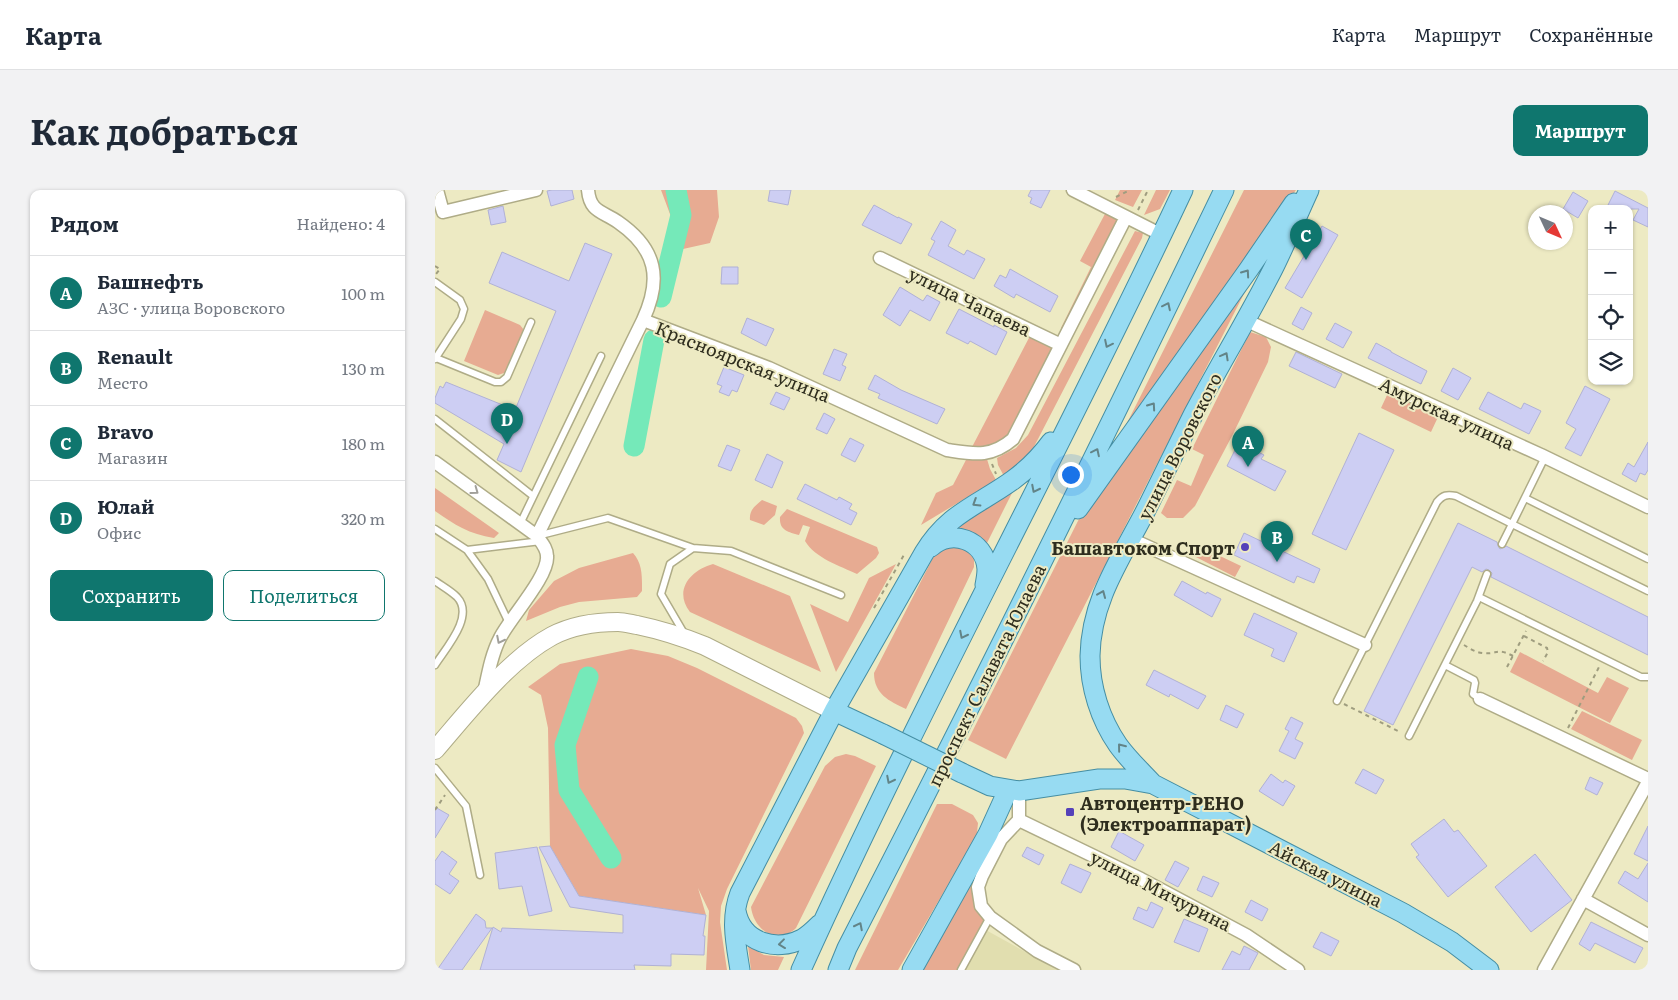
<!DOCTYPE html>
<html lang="ru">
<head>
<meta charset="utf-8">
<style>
  body { margin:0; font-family:Literata,serif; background:#f2f2f3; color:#1f2937 }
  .controls { position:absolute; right:15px; top:15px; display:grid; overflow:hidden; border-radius:10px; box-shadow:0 1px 4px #0004 }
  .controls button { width:45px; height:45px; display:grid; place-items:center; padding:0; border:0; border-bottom:1px solid #e0e1e3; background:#fff; color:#1f2937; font:25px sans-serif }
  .compass { position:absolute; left:1093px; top:15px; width:45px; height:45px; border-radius:50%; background:#fff; box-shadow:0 1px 4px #0004; rotate:134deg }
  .you { position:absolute; left:635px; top:284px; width:18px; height:18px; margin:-12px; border:4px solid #fff; border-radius:50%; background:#1a73e8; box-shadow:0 0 0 8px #1a73e833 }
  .badge { display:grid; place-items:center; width:32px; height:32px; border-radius:50%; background:#0f766e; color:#fff; font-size:16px; font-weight:700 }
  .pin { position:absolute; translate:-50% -41px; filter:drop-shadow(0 1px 2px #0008) }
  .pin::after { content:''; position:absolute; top:26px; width:18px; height:15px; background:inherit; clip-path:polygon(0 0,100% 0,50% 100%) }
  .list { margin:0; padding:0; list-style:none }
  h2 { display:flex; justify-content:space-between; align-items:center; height:65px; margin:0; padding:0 20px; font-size:21px }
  h2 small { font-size:16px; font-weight:400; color:#747a83 }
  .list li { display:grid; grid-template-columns:32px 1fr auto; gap:15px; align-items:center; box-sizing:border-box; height:75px; padding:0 20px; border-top:1px solid #e0e1e3 }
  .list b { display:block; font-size:19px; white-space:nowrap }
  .list p { margin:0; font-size:16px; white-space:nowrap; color:#747a83 }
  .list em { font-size:16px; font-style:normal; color:#747a83 }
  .actions { display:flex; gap:10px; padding:15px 20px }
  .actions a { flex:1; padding:11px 0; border:1px solid #0f766e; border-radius:10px; text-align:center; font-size:18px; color:#0f766e }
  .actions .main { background:#0f766e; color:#fff }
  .icon { flex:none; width:28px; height:28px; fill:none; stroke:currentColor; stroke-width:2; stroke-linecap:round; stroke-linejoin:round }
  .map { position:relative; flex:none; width:1213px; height:780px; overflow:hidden; border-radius:10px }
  header { display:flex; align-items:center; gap:30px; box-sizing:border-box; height:70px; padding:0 25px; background:#fff; border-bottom:1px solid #e0e1e3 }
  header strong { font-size:24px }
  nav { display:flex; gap:28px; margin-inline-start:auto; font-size:18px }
  .intro { display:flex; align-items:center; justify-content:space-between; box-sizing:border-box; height:120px; padding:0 30px }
  h1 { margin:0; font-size:35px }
  .button { padding:12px 22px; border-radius:10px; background:#0f766e; color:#fff; font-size:18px; font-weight:700 }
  main { display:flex; gap:30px; padding:0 30px }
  aside { flex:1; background:#fff; border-radius:10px; box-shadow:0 1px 4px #0004 }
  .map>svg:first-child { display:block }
  .built { fill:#e1deaf }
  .green { fill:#e7ab92 }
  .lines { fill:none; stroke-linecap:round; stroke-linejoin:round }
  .river { stroke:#75e9b9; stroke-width:21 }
  .building { fill:#cdcef3; stroke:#b0b1d5 }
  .lane-casing { stroke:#afac87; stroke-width:9 }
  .street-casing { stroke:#afac87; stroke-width:15 }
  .secondary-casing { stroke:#afac87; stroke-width:20 }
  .primary-casing { stroke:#458ea3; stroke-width:21 }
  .path { stroke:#9f9d7f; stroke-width:2; stroke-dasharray:4 4; stroke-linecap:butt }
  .lane { stroke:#fff; stroke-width:6 }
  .street { stroke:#fff; stroke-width:12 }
  .secondary { stroke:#fff; stroke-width:18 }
  .primary { stroke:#97dbf2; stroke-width:19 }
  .primary-bridge-casing { stroke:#458ea3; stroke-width:21; stroke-linecap:butt }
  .primary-bridge { stroke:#97dbf2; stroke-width:19 }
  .oneway { stroke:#628488 }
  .oneway2 { stroke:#a1a09a }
  .poi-dot { fill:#5441b9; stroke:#edeac3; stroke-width:2 }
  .labels { text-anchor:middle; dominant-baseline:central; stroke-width:4; stroke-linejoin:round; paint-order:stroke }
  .street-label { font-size:18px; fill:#2e2d1e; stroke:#edeac3 }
  .poi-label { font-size:18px; font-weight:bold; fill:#2e2d1e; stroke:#edeac3; text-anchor:end }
</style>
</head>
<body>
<header>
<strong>Карта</strong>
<nav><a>Карта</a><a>Маршрут</a><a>Сохранённые</a></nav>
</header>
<div class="intro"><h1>Как добраться</h1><a class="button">Маршрут</a></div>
<main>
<aside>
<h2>Рядом<small>Найдено: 4</small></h2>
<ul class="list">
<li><span class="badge">A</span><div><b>Башнефть</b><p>АЗС · улица Воровского</p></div><em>100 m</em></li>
<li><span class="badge">B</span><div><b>Renault</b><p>Место</p></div><em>130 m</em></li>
<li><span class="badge">C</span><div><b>Bravo</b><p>Магазин</p></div><em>180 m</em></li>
<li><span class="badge">D</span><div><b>Юлай</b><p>Офис</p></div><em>320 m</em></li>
</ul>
<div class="actions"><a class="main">Сохранить</a><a>Поделиться</a></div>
</aside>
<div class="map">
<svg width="1213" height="780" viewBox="0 0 1213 780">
  <rect width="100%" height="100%" fill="#edeac3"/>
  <!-- built -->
  <path class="built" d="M549,739L623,780H528Z"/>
  <!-- green -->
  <path class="green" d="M226,0H282L284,27L275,53L248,59Z
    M685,0H707L698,17L680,10Z
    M721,0H735L725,19L709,25Z
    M809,0H861L690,237Z
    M671,22L688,30L630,139L626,138L656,77L645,71Z
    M700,41L708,43L707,48L603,249L595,264L570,288L563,275L562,268L581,258L593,245Z
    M813,96L571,569L533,550L651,315Z
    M50,120L85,135L89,140L72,182L63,185L29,171Z
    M815,142L831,147L836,157L833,172L798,244L760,316L748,328H732L726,323L742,290L756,296L769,265L757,259Z
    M596,144L620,156L575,247L554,259L537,257Z
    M953,203L1003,227L996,242L946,218Z
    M532,268L552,269L555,279L561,290L486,335L501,303L518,295Z
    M581,295L551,355L535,342L518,339Z
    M0,298L64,343L59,348C34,344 20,335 0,321Z
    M327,310L342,316L340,325L329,335L315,330C314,320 320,316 327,310Z
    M352,319L442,357L444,363L441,368L422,384C405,376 380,368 370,351L375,337L368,335L364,345C353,342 344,340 345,327Z
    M515,351L539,365V377L471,519C454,511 439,504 439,483L504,356Z
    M773,359L786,361L785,366L806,376L800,387L757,365L761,361Z
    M198,363C208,374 207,388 207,401L202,407L144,412L125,417L91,431L94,420L119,391L144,378Z
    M278,374L355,406L386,482L255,422C238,400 256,380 278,374Z
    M461,374L401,482L375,414L413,432L434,388Z
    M196,459L233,466L262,478L361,528L367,536L369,543L292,699L286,716L285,732L292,780H271L274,721L263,698L271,725L144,706L115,656L113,538L106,505L93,497L125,474Z
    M1085,462L1163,503L1172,487L1194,498L1175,533L1075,482Z
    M1147,521L1207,550L1197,570L1136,539Z
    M411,564L420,566L441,576L361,738C343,756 319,741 316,717L390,576L400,567Z
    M502,614H517L538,625L543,633L542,643L537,654L463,780H420Z
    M547,676L550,729L524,780H484Z
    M313,756L329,765L349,767L343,780H316Z"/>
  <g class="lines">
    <!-- river -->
    <path class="river" d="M226,107L246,25L241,0
      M199,256L219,150
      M153,487L130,555L134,600L176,668"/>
  </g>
  <!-- building -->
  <path class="building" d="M117,0H137L139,9L116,16L112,1Z
    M335,0H356L353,15L333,11Z
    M596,0H615L606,18L595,13L597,8L593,6Z
    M1180,1L1213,18V37L1198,30L1204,19H1171Z
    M1138,2L1153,11L1143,28L1128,19Z
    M439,15L463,28V27L477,34L466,54L427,35Z
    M68,16L71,32L56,35L53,20Z
    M506,31L521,40L513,56L529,65L532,60L550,69L539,89L493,65L500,51L496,49Z
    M887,36L903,45L867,108L850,98Z
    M150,53L177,64L86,282L62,270L69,254L0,213V208L5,196L8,198L11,192L80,220L121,121L54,93L67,62L134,91Z
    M287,77H303V94H286Z
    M575,79L623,106L615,122L581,104L579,108L559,96L565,85L571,88Z
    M465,97L488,111L492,105L505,112L495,131L475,120L465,136L448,125Z
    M866,117L877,123L868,140L857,134Z
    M524,119L559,137V135L572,142L561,165L535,151L533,154L511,143Z
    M312,128L339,139L331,156L306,143Z
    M900,133L917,142L908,158L891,149Z
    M941,153L956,161V162L992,181L986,194L933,168Z
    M399,159L412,164L407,175L411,177L405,191L388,184Z
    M861,162L907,184L900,198L854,176Z
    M289,177L309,185L302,202L297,200L294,206L284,202L287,196L282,194Z
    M1018,178L1036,188L1023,210L1006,201Z
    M440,185L466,200L510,219L502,234L443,208L445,204L433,199Z
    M1150,196L1175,209L1146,266L1130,258L1141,239L1131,233Z
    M341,202L355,208L349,220L335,214Z
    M1053,202L1086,219L1089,213L1106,221L1094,244L1044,219Z
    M389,223L400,229L392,244L381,239Z
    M924,243L959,260L911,360L877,344Z
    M415,248L429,255L420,272L406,265Z
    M804,252L829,265L826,269L851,281L840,301L792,276Z
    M1213,252V280L1210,285L1205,283L1201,292L1187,284L1193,273L1199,277Z
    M292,255L305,260L296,281L283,276Z
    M332,264L348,272L337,298L320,290Z
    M370,294L402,310L404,307L417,314L414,319L422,323L416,335L362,309Z
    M1023,333L1062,352L1063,356L1065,359L1071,356L1213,427V465L1056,387L1057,383L1054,380L1051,379L1047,382L1037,377L958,535L929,521Z
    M809,343L885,379L879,393L862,386L859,393L799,365Z
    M747,391L771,404L772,402L786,409L777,427L739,405Z
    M819,423L862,443L849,472L836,466L839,459L809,445Z
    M719,480L771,506L763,519L735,504L734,507L711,495Z
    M791,515L809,524L802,538L785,530Z
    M856,527L868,533L860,549L868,553L860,569L844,561L854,541L850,539Z
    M928,579L949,590L941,604L920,593Z
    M836,584L848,593L850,590L860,596L848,616L824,601Z
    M1155,587L1168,593L1162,605L1150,599Z
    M0,617L14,625L0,648Z
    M1009,629L1019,642L1023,640L1052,676L1013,707L981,667L984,665L976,654Z
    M1213,636V671L1199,664Z
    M684,641L709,655L700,671L676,657Z
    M115,656L144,706L271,725L268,746H270L269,765L236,764V776L199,775L200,780H45L58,737L66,742L67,738L188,743V725L135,717L104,657Z
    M102,657L117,721L94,726L87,696L64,699L60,663Z
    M592,657L609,665L604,675L587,666Z
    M7,661L22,672L14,684L24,691L15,704L0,694V671Z
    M1100,664L1137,710L1096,742L1060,697Z
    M740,671L754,678L743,697L730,690Z
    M1213,673V712L1183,693L1190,681L1203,689Z
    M635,674L656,683L646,703L626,693Z
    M768,686L784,693L777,707L762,700Z
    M816,710L833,719L827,731L810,722Z
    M716,712L728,718L718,738L698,729L703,717L712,721Z
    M41,724L50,731L51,738H57L27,780H2Z
    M749,729L773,739L764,762L739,752Z
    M1156,732L1208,758L1200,773L1160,753L1155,761L1144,754Z
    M886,742L904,751L896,766L878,757Z
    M809,756L823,763L814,780H787L797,761L805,765Z"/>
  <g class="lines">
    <!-- lane casing -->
    <g class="lane-casing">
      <path id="lane" d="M0,92L25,110L29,119L26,129L0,169
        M1,168L60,192H66L72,187L96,132
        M0,229L98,306
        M1110,267L1077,334L1213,401
        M1090,308L1213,369
        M85,334L166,166
        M0,339L32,360L53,389L74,433
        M102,346L173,328L258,358
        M32,360L106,351
        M0,391C7,396 16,401 22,407C40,426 11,458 0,475
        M1044,407L1206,487H1213
        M250,445L226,404L235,374L258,358L296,361L406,405
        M1010,475L1039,490L1040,493L1038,504L1045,509
        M902,511L1002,312C1008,305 1012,304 1021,306L1077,334L1067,354
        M974,546L1042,411L1052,384
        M0,578L31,616L45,685
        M526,780L555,727"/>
    </g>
    <!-- street casing -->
    <g class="street-casing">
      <path id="street" d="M2,0L8,22L101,0
        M153,0C155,22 167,21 183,32C222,59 227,89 208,130L334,178L512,260C539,264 556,268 578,249L691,27
        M638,0L727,45
        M445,68L626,155
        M810,130L1106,265L1213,317
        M0,272L102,346C106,352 112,358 112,366C114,386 75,428 65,448C56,465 53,485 49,503
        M102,346L208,130
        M696,349L930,455
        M1045,509L1213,589
        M584,630L706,689L811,745L863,780
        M584,630L566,649L547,686L543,697L546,716L555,727L602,761L639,780
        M584,630V601
        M1148,709L1213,745
        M1109,780L1213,592"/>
    </g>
    <!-- secondary casing -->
    <g class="secondary-casing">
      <path id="secondary" d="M0,560C32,523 73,470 117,446C136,436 161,432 183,432C189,432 196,434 202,435C226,440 248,447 270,456L399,521"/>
    </g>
    <!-- primary casing -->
    <g class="primary-casing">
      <path id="primary" d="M643,319L814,79L859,13
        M496,357C516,338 550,350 552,379C552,384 551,390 550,395
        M399,521L448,544
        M527,583L555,596L584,601L664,589H690L718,594L968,723L1017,752L1054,780
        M718,594C706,581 693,569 683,555C665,529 655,497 655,466C656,408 688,366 713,316C728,286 743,255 758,225C784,176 813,128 838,79C851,53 862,26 874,0
        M301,721C307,753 341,762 367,749C374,745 380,739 385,734
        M305,780C301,754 295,729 305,703L399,521L489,363C513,323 542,316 578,290C593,279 605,267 616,252
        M366,780C485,516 625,262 748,0
        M403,780L412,758C542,507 666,254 789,0
        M477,780L553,644L573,600"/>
    </g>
    <!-- path -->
    <path class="path" d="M681,7L695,0
      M703,20L713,0
      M0,76L5,79L1,84
      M557,274L561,284
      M439,418L470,363
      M1089,446L1112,458L1113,462L1108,471
      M1029,455C1034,458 1040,462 1047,463C1063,465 1061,457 1078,466
      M1072,477L1091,441
      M909,514L965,542
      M1133,538L1164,477
      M0,620L10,605"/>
    <!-- lane -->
    <use href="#lane" class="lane"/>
    <!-- street -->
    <use href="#street" class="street"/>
    <!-- secondary -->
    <use href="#secondary" class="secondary"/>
    <!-- primary -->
    <use href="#primary" class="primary"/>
    <!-- primary-bridge casing -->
    <g class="primary-bridge-casing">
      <path id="primary-bridge" d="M448,544L527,583"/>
    </g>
    <!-- primary-bridge -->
    <use href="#primary-bridge" class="primary-bridge"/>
  </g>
  <!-- one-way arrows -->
  <defs><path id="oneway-chevron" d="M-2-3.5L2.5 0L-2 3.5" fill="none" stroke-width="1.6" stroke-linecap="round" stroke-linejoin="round" transform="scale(1.25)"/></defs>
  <g class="oneway">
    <use href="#oneway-chevron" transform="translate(811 83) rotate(-55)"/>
    <use href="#oneway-chevron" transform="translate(732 116) rotate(-64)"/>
    <use href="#oneway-chevron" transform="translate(673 154) rotate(116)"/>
    <use href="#oneway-chevron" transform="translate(790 166) rotate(-61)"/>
    <use href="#oneway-chevron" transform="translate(717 216) rotate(-55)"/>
    <use href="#oneway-chevron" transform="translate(661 262) rotate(-64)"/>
    <use href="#oneway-chevron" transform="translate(600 299) rotate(117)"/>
    <use href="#oneway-chevron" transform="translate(541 313) rotate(148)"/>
    <use href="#oneway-chevron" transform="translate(667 404) rotate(-67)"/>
    <use href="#oneway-chevron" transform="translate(528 445) rotate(117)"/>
    <use href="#oneway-chevron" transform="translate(686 557) rotate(-129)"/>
    <use href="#oneway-chevron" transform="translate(455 590) rotate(117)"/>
    <use href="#oneway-chevron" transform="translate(424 736) rotate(-63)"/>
    <use href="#oneway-chevron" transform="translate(347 754) rotate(173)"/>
  </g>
  <g class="oneway2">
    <use href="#oneway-chevron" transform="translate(40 301) rotate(36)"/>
    <use href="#oneway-chevron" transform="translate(65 450) rotate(117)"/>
  </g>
  <!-- markers -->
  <g class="poi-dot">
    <circle cx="810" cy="357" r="5"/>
    <rect x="630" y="617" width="10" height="10" rx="2.5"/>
  </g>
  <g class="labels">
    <!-- street labels -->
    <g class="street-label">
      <text transform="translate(535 111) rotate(26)">улица Чапаева</text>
      <text transform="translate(308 171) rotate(22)">Красноярская улица</text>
      <text transform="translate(1012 223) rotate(25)">Амурская улица</text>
      <text transform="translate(744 256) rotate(-63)">улица Воровского</text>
      <text transform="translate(551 485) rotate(-64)">проспект Салавата Юлаева</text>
      <text transform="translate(891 683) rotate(27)">Айская улица</text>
      <text transform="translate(726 700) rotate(27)">улица Мичурина</text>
    </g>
    <!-- poi labels -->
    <g class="poi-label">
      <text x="800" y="357">Башавтоком Спорт</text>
      <text x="645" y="612" text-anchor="start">Автоцентр-РЕНО<tspan x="645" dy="21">(Электроаппарат)</tspan></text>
    </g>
  </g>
</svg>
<div class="controls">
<button>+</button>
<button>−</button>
<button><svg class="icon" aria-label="locate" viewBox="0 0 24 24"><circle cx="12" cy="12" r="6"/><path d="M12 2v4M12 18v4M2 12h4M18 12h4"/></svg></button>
<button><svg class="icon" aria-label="layers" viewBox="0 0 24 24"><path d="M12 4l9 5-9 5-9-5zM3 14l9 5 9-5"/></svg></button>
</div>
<svg class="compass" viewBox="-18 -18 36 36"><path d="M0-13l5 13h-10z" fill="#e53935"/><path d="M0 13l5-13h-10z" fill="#747a83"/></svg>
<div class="you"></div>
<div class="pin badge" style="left:813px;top:277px">A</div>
<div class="pin badge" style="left:842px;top:372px">B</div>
<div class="pin badge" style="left:871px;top:70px">C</div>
<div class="pin badge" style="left:72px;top:254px">D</div>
</div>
</main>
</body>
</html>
